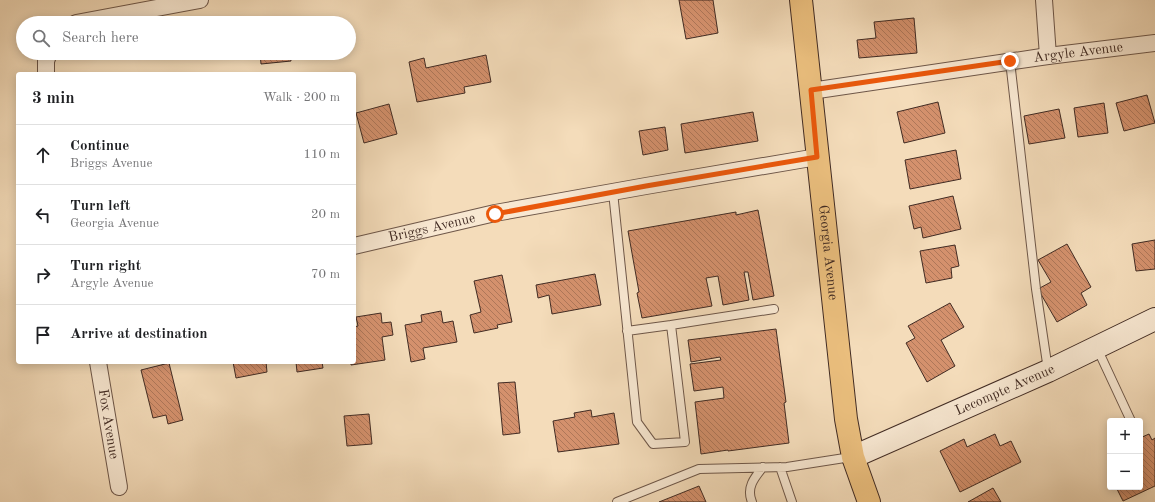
<!DOCTYPE html>
<html lang="en">
<head>
<meta charset="utf-8">
<style>
  body { margin:0; font-family:"Old Standard TT",serif; background:#f2f2f2; color:#202124 }
  .controls { position:absolute; right:12px; bottom:12px; display:grid; overflow:hidden; border-radius:4px; box-shadow:0 2px 10px #0003 }
  .controls button { width:36px; height:36px; display:grid; place-items:center; padding:0; border:0; border-bottom:1px solid #e0e0e0; background:#fff; color:#202124; font:20px sans-serif }
  .stop { position:absolute; width:12px; height:12px; margin:-9px; border:3px solid #ea580c; border-radius:50%; background:#fff }
  .stop.end { background:#ea580c; border-color:#fff; box-shadow:0 1px 4px #0008 }
  .list { margin:0; padding:0; list-style:none }
  h2 { display:flex; justify-content:space-between; align-items:center; height:52px; margin:0; padding:0 16px; font-size:17px }
  h2 small { font-size:13px; font-weight:400; color:#757577 }
  .list li { display:grid; grid-template-columns:26px 1fr auto; gap:12px; align-items:center; box-sizing:border-box; height:60px; padding:0 16px; border-top:1px solid #e0e0e0 }
  .list b { display:block; font-size:15px; white-space:nowrap }
  .list p { margin:0; font-size:13px; white-space:nowrap; color:#757577 }
  .list em { font-size:13px; font-style:normal; color:#757577 }
  .icon { flex:none; width:22px; height:22px; fill:none; stroke:currentColor; stroke-width:2; stroke-linecap:round; stroke-linejoin:round }
  .map { position:relative; flex:none; width:1155px; height:502px; overflow:hidden }
  .search { position:absolute; background:#fff; box-shadow:0 2px 10px #0003; left:16px; top:16px; width:340px; height:44px; display:flex; align-items:center; gap:10px; box-sizing:border-box; padding:0 14px; border-radius:22px; color:#757577; font-size:15px }
  .panel { position:absolute; background:#fff; box-shadow:0 2px 10px #0003; left:16px; top:72px; width:340px; height:292px; border-radius:4px }
  .map>svg:first-child { display:block }
  .building { fill:url(#building-back-hatch); stroke:#412b23 }
  .lines { fill:none; stroke-linecap:round; stroke-linejoin:round }
  .lane-casing { stroke:#6e5749; stroke-width:10 }
  .street-casing { stroke:#6e5749; stroke-width:18 }
  .secondary-casing { stroke:#412b23; stroke-width:24 }
  .primary-casing { stroke:#412b23; stroke-width:24 }
  .lane { stroke:#f8e8d2; stroke-width:8 }
  .street { stroke:#f8e8d2; stroke-width:16 }
  .secondary { stroke:#f8e8d2; stroke-width:22 }
  .primary { stroke:#eabe7d; stroke-width:22 }
  .route { stroke:#ea580c; stroke-width:5 }
  .labels { text-anchor:middle; dominant-baseline:central; stroke-width:3; stroke-linejoin:round; paint-order:stroke }
  .street-label { font-size:14px; fill:#412b23; stroke:#f8e8d2 }
</style>
</head>
<body>
<div class="map">
<svg width="1155" height="502" viewBox="0 0 1155 502">
  <defs>
    <pattern id="building-back-hatch" width="6" height="6" patternUnits="userSpaceOnUse"><rect width="6" height="6" fill="#d4916d"/><path d="M-1 5l2 2M0 0l6 6M5-1l2 2" fill="none" stroke="#ae7759"/></pattern>
  </defs>
  <rect width="100%" height="100%" fill="#f4dcba"/>
  <filter id="stains"><feTurbulence type="fractalNoise" baseFrequency=".005" numOctaves="4"/><feColorMatrix values="0 0 0 0 .2 0 0 0 0 .09 0 0 0 0 .02 0 0 0 .5 -.17"/></filter>
  <radialGradient id="worn" r=".72"><stop offset=".6" stop-color="#630" stop-opacity="0"/><stop offset="1" stop-color="#630" stop-opacity=".3"/></radialGradient>
  <!-- building -->
  <path class="building" d="M679,0H713L718,33L686,39Z
    M914,18L917,53L859,58L857,40L876,38L874,22Z
    M260,53H290L291,61L261,64Z
    M486,55L491,82L464,87L465,93L417,102L409,62L424,58L426,68Z
    M1147,95L1155,123L1124,131L1116,103Z
    M938,102L945,133L904,143L897,112Z
    M1104,103L1108,133L1078,137L1074,108Z
    M389,104L397,134L364,143L356,113Z
    M1059,109L1065,138L1029,144L1024,116Z
    M753,112L758,141L685,153L681,124Z
    M665,127L668,150L643,155L639,131Z
    M956,150L961,179L910,189L905,160Z
    M953,196L961,229L923,238L921,227L914,229L909,206Z
    M758,210L774,296L753,300L748,272H744L749,300L723,305L718,276L706,278L712,306L642,318L637,293L639,292L628,231L736,212V215Z
    M1155,240V269L1136,271L1132,244Z
    M1067,244L1091,287L1081,293L1087,305L1057,322L1038,289L1051,282L1038,260Z
    M955,245L959,266L951,268L952,278L926,283L920,251Z
    M595,274L601,305L552,314L549,295L538,298L536,285Z
    M502,275L512,322L497,325L498,328L474,333L470,315L481,312L474,281Z
    M950,303L964,327L941,340L955,366L927,382L906,343L915,338L908,326Z
    M441,311L443,323L453,321L457,342L423,348L425,359L411,362L405,325L422,322L421,315Z
    M381,313L382,323L391,322L393,335L382,337L385,360L351,365V362H354V327L358,326L356,317Z
    M776,329L786,402L784,403L789,443L728,451V450L701,454L695,402L724,398L723,387L694,391L690,364L721,360L720,357L691,362L688,340Z
    M233,362H266L267,372L236,378Z
    M296,362H322L323,368L297,372Z
    M169,363L183,420L168,424L166,415L153,418L141,370Z
    M515,382L520,433L503,435L498,383Z
    M591,410L592,417L614,413L619,444L558,452L553,421L575,417L574,413Z
    M369,414L372,444L347,446L344,416Z
    M995,434L1000,446L1011,441L1021,462L960,492L940,451L964,439L967,447Z
    M1149,434L1152,440L1155,438V486L1123,501L1116,487H1140V438Z
    M699,486L706,502H659Z
    M993,488L1001,502H968Z"/>
  <g class="lines">
    <!-- lane casing -->
    <g class="lane-casing">
      <path id="lane" d="M1010,61L1036,289L1048,370
        M613,192L637,422L653,444L685,442L671,325L774,309
        M627,331L671,325
        M1097,348L1131,421
        M780,467L792,502
        M617,502L699,469L787,467L851,457
        M752,502C746,488 754,478 763,467"/>
    </g>
    <!-- street casing -->
    <g class="street-casing">
      <g id="street">
        <path d="M1044,0L1048,56"/>
        <path d="M76,23L200,0"/>
        <path d="M46,74V61L49,53"/>
        <path id="s1" d="M811,91L1048,56L1155,43"/>
        <path id="s2" d="M354,246L495,213L646,186L817,157"/>
        <path id="s3" d="M98,362L119,487"/>
      </g>
    </g>
    <!-- secondary casing -->
    <g class="secondary-casing">
      <g id="secondary">
        <path id="s4" d="M853,457L1048,371L1155,319"/>
      </g>
    </g>
    <!-- primary casing -->
    <g class="primary-casing">
      <g id="primary">
        <path id="s5" d="M801,0L846,419L853,457L869,502"/>
      </g>
    </g>
    <!-- lane -->
    <use href="#lane" class="lane"/>
    <!-- street -->
    <use href="#street" class="street"/>
    <!-- secondary -->
    <use href="#secondary" class="secondary"/>
    <!-- primary -->
    <use href="#primary" class="primary"/>
  </g>
  <g class="lines">
    <!-- route -->
    <path class="route" d="M495,214L646,186L817,157L811,90L1010,61"/>
  </g>
  <g class="labels">
    <!-- street labels -->
    <g class="street-label">
      <text stroke="none"><textPath href="#s1" startOffset="270">Argyle Avenue</textPath></text>
      <text stroke="none"><textPath href="#s2" startOffset="80">Briggs Avenue</textPath></text>
      <text stroke="none"><textPath href="#s5" startOffset="254">Georgia Avenue</textPath></text>
      <text stroke="none"><textPath href="#s4" startOffset="166">Lecompte Avenue</textPath></text>
      <text stroke="none"><textPath href="#s3" startOffset="63">Fox Avenue</textPath></text>
    </g>
  </g>
  <rect width="100%" height="100%" filter="url(#stains)"/>
  <rect width="100%" height="100%" fill="url(#worn)"/>
</svg>
<div class="controls">
<button>+</button>
<button>−</button>
</div>
<div class="stop" style="left:495px;top:214px"></div>
<div class="stop end" style="left:1010px;top:61px"></div>
<div class="search"><svg class="icon" aria-label="search" viewBox="0 0 24 24"><circle cx="10" cy="10" r="6"/><path d="M15 15l6 6"/></svg>Search here</div>
<section class="panel">
<h2>3 min<small>Walk · 200 m</small></h2>
<ul class="list">
<li><svg class="icon" aria-label="ahead" viewBox="0 0 24 24"><path d="M12 20V5M6 11l6-6 6 6"/></svg><div><b>Continue</b><p>Briggs Avenue</p></div><em>110 m</em></li>
<li><svg class="icon" aria-label="left" viewBox="0 0 24 24"><path d="M17 20v-9H6M10 6l-5 5 5 5"/></svg><div><b>Turn left</b><p>Georgia Avenue</p></div><em>20 m</em></li>
<li><svg class="icon" aria-label="right" viewBox="0 0 24 24"><path d="M7 20v-9h11M14 6l5 5-5 5"/></svg><div><b>Turn right</b><p>Argyle Avenue</p></div><em>70 m</em></li>
<li><svg class="icon" aria-label="arrive" viewBox="0 0 24 24"><path d="M6 21V4h12l-3 4 3 4H6"/></svg><div><b>Arrive at destination</b></div></li>
</ul>
</section>
</div>
</body>
</html>
